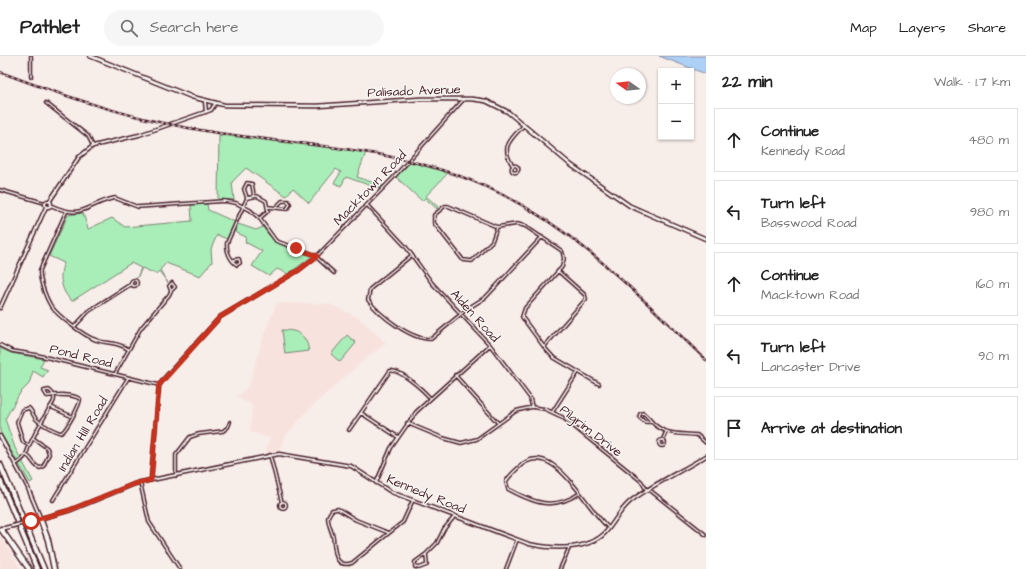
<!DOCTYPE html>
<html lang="en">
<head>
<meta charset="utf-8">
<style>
  body { margin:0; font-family:"Architects Daughter",sans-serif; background:#f6f6f6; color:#222 }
  .controls { position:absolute; right:12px; top:12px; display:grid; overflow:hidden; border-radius:0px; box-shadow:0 1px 3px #0004 }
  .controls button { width:36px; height:36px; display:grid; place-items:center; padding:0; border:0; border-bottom:1px solid #e0e0e0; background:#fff; color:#222; font:20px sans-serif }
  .compass { position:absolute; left:610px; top:12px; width:36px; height:36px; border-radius:50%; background:#fff; box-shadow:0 1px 3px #0004; rotate:284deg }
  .stop { position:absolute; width:12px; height:12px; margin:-9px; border:3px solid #c8321e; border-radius:50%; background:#fff }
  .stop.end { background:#c8321e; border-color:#fff; box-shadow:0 1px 4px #0008 }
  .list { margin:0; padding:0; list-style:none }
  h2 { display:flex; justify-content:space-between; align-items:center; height:52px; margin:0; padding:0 16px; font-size:17px }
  h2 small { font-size:13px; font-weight:400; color:#767676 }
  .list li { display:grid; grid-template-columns:26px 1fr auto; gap:12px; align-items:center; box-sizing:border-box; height:64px; margin:0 8px 8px; padding:0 8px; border:1px solid #e0e0e0; border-radius:0px }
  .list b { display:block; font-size:15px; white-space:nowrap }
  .list p { margin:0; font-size:13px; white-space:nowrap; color:#767676 }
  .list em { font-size:13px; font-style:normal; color:#767676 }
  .icon { flex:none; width:22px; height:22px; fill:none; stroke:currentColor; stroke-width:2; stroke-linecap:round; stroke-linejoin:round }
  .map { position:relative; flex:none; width:706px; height:513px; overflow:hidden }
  header { display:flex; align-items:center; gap:24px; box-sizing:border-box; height:56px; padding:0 20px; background:#fff; border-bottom:1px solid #e0e0e0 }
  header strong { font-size:19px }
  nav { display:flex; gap:22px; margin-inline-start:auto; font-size:14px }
  .search { width:280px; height:36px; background:#f6f6f6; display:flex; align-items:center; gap:10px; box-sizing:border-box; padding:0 14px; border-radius:22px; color:#767676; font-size:15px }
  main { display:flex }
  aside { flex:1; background:#fff }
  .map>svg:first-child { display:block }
  .built { fill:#f8e2de }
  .green { fill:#a9edb8; stroke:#7a8672 }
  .water { fill:#add1f6; stroke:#858aa5 }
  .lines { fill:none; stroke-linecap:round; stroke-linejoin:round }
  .minor-casing { stroke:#4a1f2b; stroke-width:4.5 }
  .tertiary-casing { stroke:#4a1f2b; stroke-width:5 }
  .secondary-casing { stroke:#4a1f2b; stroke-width:5.5 }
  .motorway-casing { stroke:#4a1f2b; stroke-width:7 }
  .minor { stroke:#f6f6f2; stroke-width:1.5 }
  .tertiary { stroke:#f6f6f2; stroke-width:2 }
  .secondary { stroke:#f6f6f2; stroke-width:2.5 }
  .motorway { stroke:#f6f6f2; stroke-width:4 }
  .rail-casing { stroke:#4a1f2b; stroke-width:2.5 }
  .rail { stroke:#f6f6f2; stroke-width:1; stroke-dasharray:3; stroke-linecap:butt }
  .tertiary-bridge-casing { stroke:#4a1f2b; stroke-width:5; stroke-linecap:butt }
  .tertiary-bridge { stroke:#f6f6f2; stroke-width:2 }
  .route { stroke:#c8321e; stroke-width:5 }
  .labels { text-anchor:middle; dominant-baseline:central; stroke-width:3; stroke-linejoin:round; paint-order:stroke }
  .street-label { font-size:13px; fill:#4a1f2b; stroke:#f6f6f2 }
</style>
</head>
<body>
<header>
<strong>Pathlet</strong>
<div class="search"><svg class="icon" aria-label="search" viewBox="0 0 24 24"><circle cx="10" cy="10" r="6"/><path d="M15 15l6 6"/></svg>Search here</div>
<nav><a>Map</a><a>Layers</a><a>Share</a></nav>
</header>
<main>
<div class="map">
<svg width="706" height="513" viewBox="0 0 706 513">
  <rect width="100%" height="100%" fill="#f7ede9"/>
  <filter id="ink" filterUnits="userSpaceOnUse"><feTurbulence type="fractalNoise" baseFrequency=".025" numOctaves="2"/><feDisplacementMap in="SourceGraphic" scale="8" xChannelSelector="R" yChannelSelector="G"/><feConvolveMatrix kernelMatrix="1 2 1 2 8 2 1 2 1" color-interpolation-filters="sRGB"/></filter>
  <g filter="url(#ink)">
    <!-- built -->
    <path class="built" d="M277,247L329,248L359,262L386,287L366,302L311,351L284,381L279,396L265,398L270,382L250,376L252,349L237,341L249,330L265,275Z
      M0,480L8,492L21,513H0Z"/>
    <!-- green -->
    <path class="green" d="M219,79L366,96L357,121L383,130L380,133L346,121L341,130L334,127L341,116L336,113L309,147L293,132L286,140L246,112L232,126L234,144L218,143Z
      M411,106L448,117L426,140L438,151L437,153L425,142L422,145L396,121Z
      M207,148L208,154L235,166L227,183L217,179L211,193L212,206L200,220L166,207L160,214L168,227L159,215L156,218L142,212L137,222L141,212L131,207L72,245C61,236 58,219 64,207L49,200L68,159L83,157L88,173L112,162L125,171L192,165L191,149Z
      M238,168L256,174L263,171C274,190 291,193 310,199L311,201L288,218L277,213L269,220L252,210L262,195L245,186L246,181L235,176Z
      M282,274C299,274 306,279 309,295L285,298Z
      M347,279L356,287L340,306L331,298Z
      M0,292L11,297L44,303L40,311L48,314L43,321L33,315L29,328L20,337L5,363L15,392L33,425L30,427L0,376Z"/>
    <!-- water -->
    <path class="water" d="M659,0H706V18Z"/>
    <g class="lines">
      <!-- minor casing -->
      <g class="minor-casing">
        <path id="minor" d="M31,0V21
          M46,47L88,80L93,90
          M511.5 113a3.5 3.5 0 1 1 7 0a3.5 3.5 0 1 1-7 0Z
          M513,110C500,91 510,84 523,70
          M0,134L45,147
          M247,142L244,133L247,127L252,128L254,140
          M50,149C85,165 85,148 115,142L138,151L224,145L236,147L250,154L260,163L276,185L313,198L334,217
          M367,149L406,191L432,227L490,289L524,334L530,342L532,351
          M445,150H448L497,171L492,185L472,205L463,204L434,167V159Z
          M268,151L287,153L290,148L288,145H282L276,151
          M66,156L40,214C39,224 46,242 51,250C58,260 84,280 96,284C109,289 113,284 128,293
          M497,171L517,168L525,170L562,195L564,202L562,211L525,252L522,261L544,291L553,301L599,328
          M412,199L370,233L368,244C379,259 411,284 431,283L467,253L486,241L542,181
          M233,204L239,203L240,207L237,209C231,205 226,196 227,187L247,142L257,140L266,145L268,155L260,162
          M131 227a3 3 0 1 1 6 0a3 3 0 1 1-6 0Z
          M75,270L89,255L131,228
          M0,289L12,295L37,299L159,329
          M544,291L586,243L585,239L558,215
          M115,318L141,272L169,239L171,235L169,230L172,227L175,231L171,235
          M455,319L498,367
          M51,351L71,360
          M553,355L578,316
          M361,357L398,381
          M650,366H645L639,361L640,358L643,357C649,361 650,365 655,369C669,380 681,377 697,379L706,387
          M407,367L443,382L461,387L477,383L516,355L532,351L545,353L562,361L641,425L646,433L651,435L706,479
          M349,374L390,315C400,313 423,334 430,342
          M663,383L666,376
          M659 387a3 3 0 1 1 6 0a3 3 0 1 1-6 0Z
          M26,399C33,402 33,410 40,412L43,411L49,398L47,392L33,382
          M270,399L282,447
          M16,408C19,406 23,404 25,400C28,396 28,390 31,386C36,375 43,363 49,353C51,349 55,346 54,342C54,338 52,336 49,334L44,335L47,340C56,339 72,337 80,343C81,347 66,375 61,377C54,375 41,368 36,363C33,359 32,355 29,352L22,354L17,366L23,386L29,390
          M176,420V399L190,381L199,378L223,375L228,371L230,366
          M151,424L159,330L165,321L220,261L299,214L317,200L393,122L464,43
          M140,426L149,466L180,513
          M376,427L391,392L416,356L490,289
          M580,437C553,455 534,447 508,433L506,426C508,421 514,416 518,412C552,377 587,455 609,472
          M53,444L128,322
          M280 449a3 3 0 1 1 6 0a3 3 0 1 1-6 0Z
          M338,453L356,464L389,477L352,507C333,513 335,492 333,481C332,475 328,469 328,462C328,459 330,457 332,454Z
          M389,477L403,466L413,444
          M426,498L437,487L444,473L455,460
          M426,498L427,509L419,512L415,511V506Z
          M506,513L517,484
          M560,513L570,490"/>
      </g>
      <!-- tertiary casing -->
      <g class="tertiary-casing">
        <path id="tertiary" d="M205,46L206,56
          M45 148a3 3 0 1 1 6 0a3 3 0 1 1-6 0Z
          M49,146L79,101L93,90L139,79L211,54L215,48
          M0,252L46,151
          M0,380L27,430L40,461
          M31,465L71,454L137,427L279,398L351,410L391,436L529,488C552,493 587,495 605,477C615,466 620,453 632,444C655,427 682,415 706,400
          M0,473L13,470"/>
      </g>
      <!-- secondary casing -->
      <g class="secondary-casing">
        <path id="secondary" d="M90,0L192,41L224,49L317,50L421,43H472L486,45L508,56L571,109L630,150L706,183"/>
      </g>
      <!-- motorway casing -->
      <g class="motorway-casing">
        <path id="motorway" d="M0,408L44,513
          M0,424L37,513
          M40,462L48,484L54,513
          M1,473L29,513"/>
      </g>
      <!-- minor -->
      <use href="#minor" class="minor"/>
      <!-- tertiary -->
      <use href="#tertiary" class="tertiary"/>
      <!-- secondary -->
      <use href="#secondary" class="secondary"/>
      <!-- motorway -->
      <use href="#motorway" class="motorway"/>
      <!-- rail casing -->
      <g class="rail-casing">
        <path id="rail" d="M0,16C69,42 138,65 212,76C309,91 405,91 495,135C579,175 640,241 706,304"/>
      </g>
      <!-- rail -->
      <use href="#rail" class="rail"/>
      <!-- tertiary-bridge casing -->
      <g class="tertiary-bridge-casing">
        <path id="tertiary-bridge" d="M13,470L31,465"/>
      </g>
      <!-- tertiary-bridge -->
      <use href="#tertiary-bridge" class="tertiary-bridge"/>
    </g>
  </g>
  <g class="lines" filter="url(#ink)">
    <!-- route -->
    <path class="route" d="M31,465L67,455L134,428L151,424L159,329L220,261L299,214L317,200L296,192"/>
  </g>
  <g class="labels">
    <!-- street labels -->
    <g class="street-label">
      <text transform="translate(414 35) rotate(-2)">Palisado Avenue</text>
      <text transform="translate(370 132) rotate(-46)">Macktown Road</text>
      <text transform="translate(475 260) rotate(48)">Alden Road</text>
      <text transform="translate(81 300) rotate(14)">Pond Road</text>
      <text transform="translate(591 375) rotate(38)">Pilgrim Drive</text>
      <text transform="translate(83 378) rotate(-59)">Indian Hill Road</text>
      <text transform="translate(426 438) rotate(22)">Kennedy Road</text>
    </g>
  </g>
</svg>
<div class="controls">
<button>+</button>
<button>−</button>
</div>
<svg class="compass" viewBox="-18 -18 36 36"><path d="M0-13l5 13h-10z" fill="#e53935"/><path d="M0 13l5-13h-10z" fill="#767676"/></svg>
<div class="stop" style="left:31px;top:465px"></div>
<div class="stop end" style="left:296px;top:192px"></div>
</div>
<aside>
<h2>22 min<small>Walk · 1.7 km</small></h2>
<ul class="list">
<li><svg class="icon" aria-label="ahead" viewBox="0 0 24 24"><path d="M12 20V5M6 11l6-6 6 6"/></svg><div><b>Continue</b><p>Kennedy Road</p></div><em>480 m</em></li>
<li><svg class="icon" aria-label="left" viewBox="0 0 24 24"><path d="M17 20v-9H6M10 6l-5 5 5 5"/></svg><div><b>Turn left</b><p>Basswood Road</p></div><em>980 m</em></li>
<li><svg class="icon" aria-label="ahead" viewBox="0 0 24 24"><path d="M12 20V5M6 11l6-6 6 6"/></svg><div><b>Continue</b><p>Macktown Road</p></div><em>160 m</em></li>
<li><svg class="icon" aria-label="left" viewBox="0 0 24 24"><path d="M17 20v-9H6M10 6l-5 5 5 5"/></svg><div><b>Turn left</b><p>Lancaster Drive</p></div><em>90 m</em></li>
<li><svg class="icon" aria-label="arrive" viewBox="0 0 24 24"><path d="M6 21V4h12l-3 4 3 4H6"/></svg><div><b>Arrive at destination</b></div></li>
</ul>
</aside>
</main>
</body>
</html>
